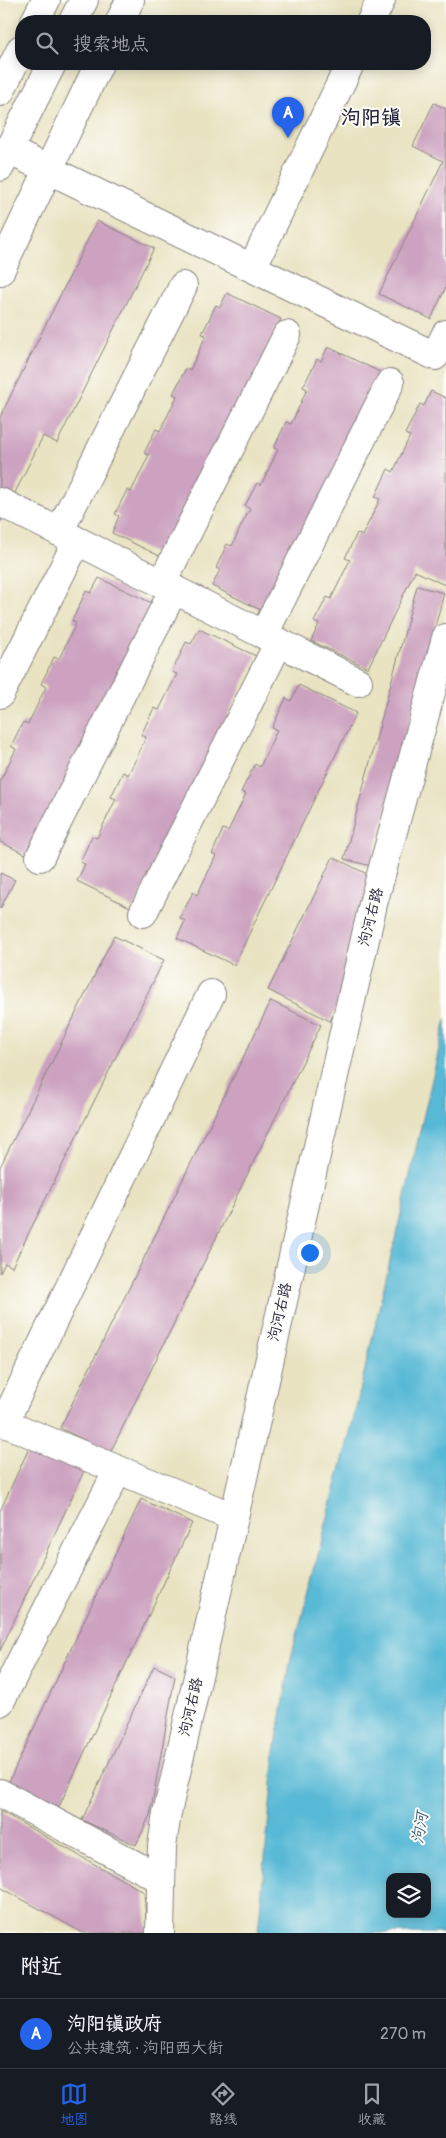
<!DOCTYPE html>
<html lang="zh">
<head>
<meta charset="utf-8">
<style>
  body { margin:0; font-family:Pangolin,"LXGW WenKai TC",sans-serif; background:#20242c; color:#f1f3f6 }
  .controls { position:absolute; right:15px; bottom:15px; display:grid; overflow:hidden; border-radius:10px; box-shadow:0 2px 12px #0003 }
  .controls button { width:45px; height:45px; display:grid; place-items:center; padding:0; border:0; border-bottom:1px solid #363941; background:#171b24; color:#f1f3f6; font:25px sans-serif }
  .you { position:absolute; left:309px; top:1252px; width:18px; height:18px; margin:-12px; border:4px solid #fff; border-radius:50%; background:#1a73e8; box-shadow:0 0 0 8px #1a73e833 }
  .badge { display:grid; place-items:center; width:32px; height:32px; border-radius:50%; background:#2563eb; color:#fff; font-size:16px; font-weight:700 }
  .pin { position:absolute; translate:-50% -41px; filter:drop-shadow(0 1px 2px #0008) }
  .pin::after { content:''; position:absolute; top:26px; width:18px; height:15px; background:inherit; clip-path:polygon(0 0,100% 0,50% 100%) }
  .list { margin:0; padding:0; list-style:none }
  h2 { display:flex; justify-content:space-between; align-items:center; height:65px; margin:0; padding:0 20px; font-size:21px }
  h2 small { font-size:16px; font-weight:400; color:#9ea1a6 }
  .list li { display:grid; grid-template-columns:32px 1fr auto; gap:15px; align-items:center; box-sizing:border-box; height:70px; padding:0 20px; border-top:1px solid #363941 }
  .list b { display:block; font-size:19px; white-space:nowrap }
  .list p { margin:0; font-size:16px; white-space:nowrap; color:#9ea1a6 }
  .list em { font-size:16px; font-style:normal; color:#9ea1a6 }
  .icon { flex:none; width:28px; height:28px; fill:none; stroke:currentColor; stroke-width:2; stroke-linecap:round; stroke-linejoin:round }
  .map { position:relative; flex:none; width:446px; height:1933px; overflow:hidden }
  .search { position:absolute; background:#171b24; box-shadow:0 2px 12px #0003; left:15px; right:15px; top:15px; height:55px; display:flex; align-items:center; gap:12px; box-sizing:border-box; padding:0 18px; border-radius:20px; color:#9ea1a6; font-size:19px }
  .sheet { height:135px; background:#171b24 }
  nav { display:flex; justify-content:space-around; align-items:center; box-sizing:border-box; height:70px; border-top:1px solid #363941; background:#171b24; font-size:14px; color:#9ea1a6 }
  nav a { display:grid; justify-items:center; gap:2px }
  nav .on { color:#2563eb }
  .map>svg:first-child { display:block }
  .water { fill:#58b9d6; stroke:#3d6e88; fill-rule:evenodd }
  .building { fill:#cca2c0 }
  .lines { fill:none; stroke-linecap:round; stroke-linejoin:round }
  .minor-casing { stroke:#86827e; stroke-width:30 }
  .highway-casing { stroke:#86827e; stroke-width:30 }
  .minor { stroke:#fff; stroke-width:28 }
  .highway { stroke:#fff; stroke-width:28 }
  .labels { text-anchor:middle; dominant-baseline:central; stroke-width:4; stroke-linejoin:round; paint-order:stroke }
  .street-label { font-size:15px; fill:#22223b; stroke:#fdfcf7 }
  .water-label { font-size:16px; font-style:italic; fill:#385e79; stroke:#fdfcf7 }
  .district-label { font-size:20px; font-weight:bold; fill:#22223b; stroke:#fdfcf7 }
</style>
</head>
<body>
<div class="map">
<svg width="446" height="1933" viewBox="0 0 446 1933">
  <rect width="100%" height="100%" fill="#fdfcf7"/>
  <filter id="ink" filterUnits="userSpaceOnUse"><feTurbulence type="fractalNoise" baseFrequency=".02" numOctaves="2"/><feDisplacementMap in="SourceGraphic" scale="10" xChannelSelector="R" yChannelSelector="G"/><feConvolveMatrix kernelMatrix="1 2 1 2 8 2 1 2 1" color-interpolation-filters="sRGB"/></filter>
  <filter id="wash" filterUnits="userSpaceOnUse"><feTurbulence type="fractalNoise" baseFrequency=".0096" numOctaves="4" result="noise"/><feDisplacementMap in="SourceGraphic" scale="20" xChannelSelector="R" yChannelSelector="G"/><feGaussianBlur stdDeviation="1.12" result="paint"/><feColorMatrix in="noise" values="0 0 0 0 0 0 0 0 0 0 0 0 0 0 0 0 0 1.4 0 .05"/><feComposite in="paint" operator="in"/></filter>
  <g filter="url(#wash)">
    <rect width="100%" height="100%" fill="#e9e3c2"/>
    <!-- water -->
    <path class="water" d="M446,1019V1933H258L275,1752L291,1658L353,1421ZM390,1877H427V1914H390Z"/>
    <g id="blocks">
      <!-- building -->
      <path class="building" d="M434,103L446,109V287L431,319L379,294L443,161L413,146Z
        M97,221L154,248L57,443L43,436L0,523V417Z
        M227,293L281,319L166,559L112,533L119,516L115,514L127,490L131,492L149,455L144,453L156,429L160,431L177,396L173,394L186,368L190,370L198,353L206,335L202,334L216,305L220,307Z
        M328,347L382,373L267,613L212,586L220,570L216,568L227,544L232,546L241,526L250,509L245,506L257,483L261,485L278,450L274,448L286,422L291,424L299,407L307,389L303,387L317,359L321,361Z
        M431,391L446,398V582L445,585L415,571L368,668L311,641L319,624L314,622L327,597L331,599L350,560L345,558L357,533L362,536L380,499L375,497L388,469L393,472L410,436L405,434L420,404L424,406Z
        M99,578L156,605L34,858L0,842V781L16,749L11,746L23,722L28,724L46,687L41,684L54,657L59,659L76,623L72,621L86,591L91,593Z
        M417,586L444,593L371,866L344,859Z
        M199,629L256,656L134,909L77,881L85,864L80,862L92,836L97,838L116,799L111,797L123,772L128,775L138,755L146,737L141,735L154,708L159,710L177,674L172,672L186,642L191,644Z
        M299,685L356,713L234,965L177,938L185,921L180,918L193,892L197,895L216,856L212,854L223,829L228,831L246,794L241,792L255,764L260,767L277,730L272,728L286,698L291,701Z
        M333,857L371,876L338,1005L330,1021L268,990Z
        M0,873L15,880L0,909Z
        M114,936L164,960L12,1267L5,1263L0,1273V1167Z
        M271,1001L321,1025L110,1453L60,1428Z
        M30,1446L84,1471L0,1651V1511Z
        M141,1499L192,1523L56,1813L5,1790Z
        M154,1666L175,1676L150,1815L136,1845L82,1820Z
        M0,1811L144,1892L147,1933H83L0,1887Z"/>
    </g>
  </g>
  <g filter="url(#ink)">
    <use href="#blocks" fill-opacity="0" stroke="#86827e" stroke-width="1"/>
    <g class="lines">
      <!-- minor casing -->
      <g class="minor-casing">
        <path id="minor" d="M120,21L130,0
          M371,21L381,0
          M8,150L252,268L350,64
          M252,268L435,356L446,334
          M0,271L99,64
          M0,502L358,682
          M59,532L183,286
          M162,583L287,335
          M264,634L390,383
          M0,694L77,541
          M40,857L174,589
          M143,913L279,642
          M0,1421L233,1517
          M4,1423L211,994
          M0,1702L118,1470
          M0,1793L161,1879
          M160,1933L162,1846L167,1813L373,904L446,638"/>
      </g>
      <!-- highway casing -->
      <g class="highway-casing">
        <path id="highway" d="M35,21L46,0
          M73,21L84,0
          M0,92L21,49
          M0,167L52,64"/>
      </g>
      <!-- minor -->
      <use href="#minor" class="minor"/>
      <!-- highway -->
      <use href="#highway" class="highway"/>
    </g>
  </g>
  <g class="labels">
    <!-- street labels -->
    <g class="street-label">
      <text transform="translate(371 917) rotate(-76)">泃河右路</text>
      <text transform="translate(280 1312) rotate(-77)">泃河右路</text>
      <text transform="translate(191 1707) rotate(-77)">泃河右路</text>
    </g>
    <!-- water labels -->
    <g class="water-label">
      <text transform="translate(420 1828) rotate(-81)">泃河</text>
    </g>
    <!-- district labels -->
    <g class="district-label">
      <text x="371" y="117">泃阳镇</text>
    </g>
  </g>
</svg>
<div class="controls">
<button><svg class="icon" aria-label="layers" viewBox="0 0 24 24"><path d="M12 4l9 5-9 5-9-5zM3 14l9 5 9-5"/></svg></button>
</div>
<div class="you"></div>
<div class="pin badge" style="left:288px;top:138px">A</div>
<div class="search"><svg class="icon" aria-label="search" viewBox="0 0 24 24"><circle cx="10" cy="10" r="6"/><path d="M15 15l6 6"/></svg>搜索地点</div>
</div>
<section class="sheet">
<h2>附近<small></small></h2>
<ul class="list">
<li><span class="badge">A</span><div><b>泃阳镇政府</b><p>公共建筑 · 泃阳西大街</p></div><em>270 m</em></li>
</ul>
</section>
<nav>
<a class="on"><svg class="icon" aria-label="map" viewBox="0 0 24 24"><path d="M3 6l6-2 6 2 6-2v14l-6 2-6-2-6 2zM9 4v14M15 6v14"/></svg>地图</a>
<a><svg class="icon" aria-label="directions" viewBox="0 0 24 24"><path d="M12 3l9 9-9 9-9-9zM9 14v-3h6M13 9l2 2-2 2"/></svg>路线</a>
<a><svg class="icon" aria-label="saved" viewBox="0 0 24 24"><path d="M7 4h10v16l-5-4-5 4z"/></svg>收藏</a>
</nav>
</body>
</html>
